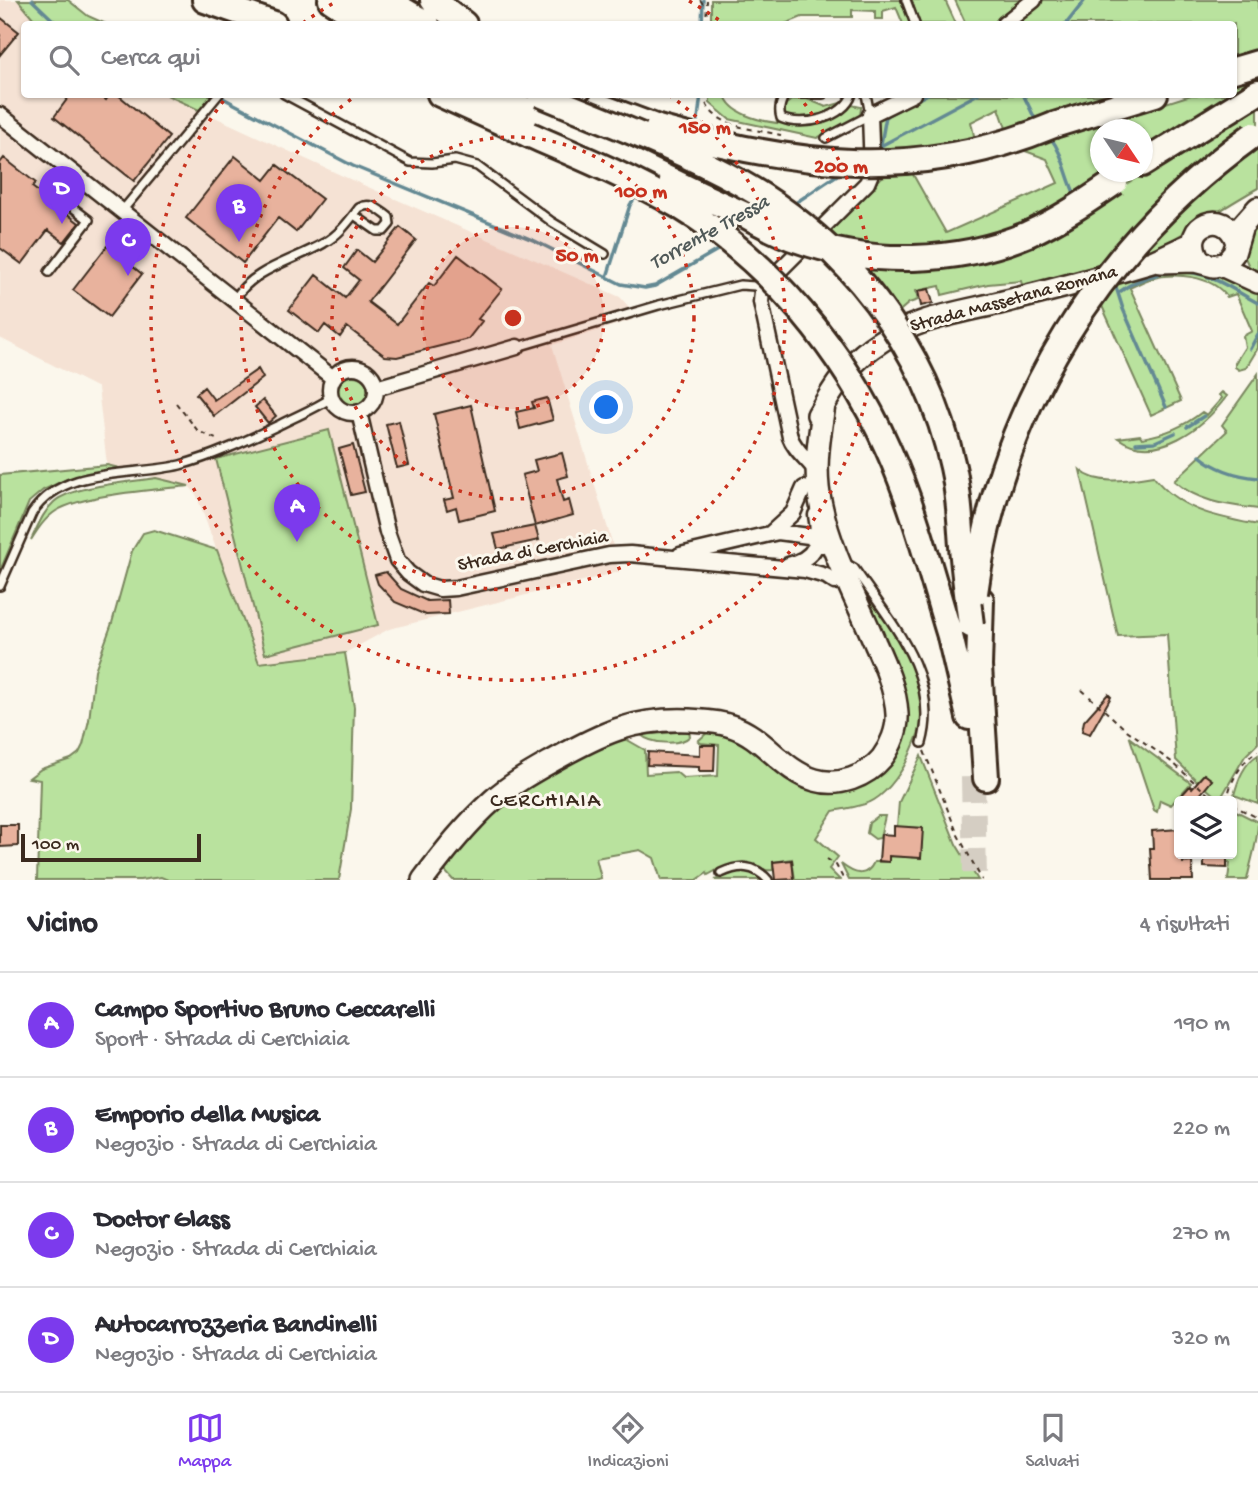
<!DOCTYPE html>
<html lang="it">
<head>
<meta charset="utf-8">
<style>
  body { margin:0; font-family:"Gochi Hand",sans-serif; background:#f2f2f3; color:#2b2b33 }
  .controls { position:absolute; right:21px; bottom:21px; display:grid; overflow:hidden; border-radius:7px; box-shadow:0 2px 5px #0004 }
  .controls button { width:63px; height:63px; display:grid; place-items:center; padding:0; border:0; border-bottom:2px solid #e1e1e2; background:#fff; color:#2b2b33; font:35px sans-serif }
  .compass { position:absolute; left:1090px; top:119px; width:63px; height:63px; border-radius:50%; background:#fff; box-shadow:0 2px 5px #0004; rotate:125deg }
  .scale { position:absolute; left:21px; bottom:18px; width:180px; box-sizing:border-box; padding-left:7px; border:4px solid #3b2a1e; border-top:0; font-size:19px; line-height:24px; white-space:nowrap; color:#3b2a1e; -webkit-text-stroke:5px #fbf7ec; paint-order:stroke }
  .you { position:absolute; left:607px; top:408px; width:24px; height:24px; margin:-18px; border:5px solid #fff; border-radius:50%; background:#1a73e8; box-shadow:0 0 0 10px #1a73e833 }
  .badge { display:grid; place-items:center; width:46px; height:46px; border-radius:50%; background:#7c3aed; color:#fff; font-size:23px; font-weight:700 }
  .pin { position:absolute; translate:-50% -58px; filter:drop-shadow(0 2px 4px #0008) }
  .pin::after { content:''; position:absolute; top:37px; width:24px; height:21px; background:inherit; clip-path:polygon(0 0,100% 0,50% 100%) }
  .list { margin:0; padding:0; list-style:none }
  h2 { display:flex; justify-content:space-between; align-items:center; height:91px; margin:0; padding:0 28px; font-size:30px }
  h2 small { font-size:23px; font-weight:400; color:#7c7c81 }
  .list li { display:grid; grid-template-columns:46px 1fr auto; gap:21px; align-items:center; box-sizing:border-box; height:105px; padding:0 28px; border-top:2px solid #e1e1e2 }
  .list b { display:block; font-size:26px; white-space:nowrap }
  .list p { margin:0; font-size:23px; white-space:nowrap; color:#7c7c81 }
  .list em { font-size:23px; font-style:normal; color:#7c7c81 }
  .icon { flex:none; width:38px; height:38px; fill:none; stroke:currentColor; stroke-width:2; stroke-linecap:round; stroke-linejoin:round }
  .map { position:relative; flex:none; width:1258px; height:880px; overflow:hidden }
  .search { position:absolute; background:#fff; box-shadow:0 2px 5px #0004; left:21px; right:21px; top:21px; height:77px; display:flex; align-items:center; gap:18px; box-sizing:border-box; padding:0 24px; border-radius:7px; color:#7c7c81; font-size:26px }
  .sheet { height:511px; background:#fff }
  nav { display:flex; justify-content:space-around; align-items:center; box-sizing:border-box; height:98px; border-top:2px solid #e1e1e2; background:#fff; font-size:19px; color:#7c7c81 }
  nav a { display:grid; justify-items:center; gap:4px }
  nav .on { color:#7c3aed }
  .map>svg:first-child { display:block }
  .built { fill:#f5e2d4 }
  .green { fill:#b9e29e; stroke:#7a865e; stroke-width:2 }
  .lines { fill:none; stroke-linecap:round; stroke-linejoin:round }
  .stream { stroke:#648993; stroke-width:3.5 }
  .building { fill:#e8b29d; stroke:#3b2a1e; stroke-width:2 }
  .highway-tunnel { stroke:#d5cec3; stroke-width:24; stroke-dasharray:24 12; stroke-linecap:butt }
  .lane-casing { stroke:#3b2a1e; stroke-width:12 }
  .street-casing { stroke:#3b2a1e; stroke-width:19 }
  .secondary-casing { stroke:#3b2a1e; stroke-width:24 }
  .primary-casing { stroke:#3b2a1e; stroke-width:26 }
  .highway-casing { stroke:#3b2a1e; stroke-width:30 }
  .path { stroke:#3b2a1e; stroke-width:2; stroke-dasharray:5 5; stroke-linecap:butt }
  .lane { stroke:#fbf7ec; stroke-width:7 }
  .street { stroke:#fbf7ec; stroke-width:14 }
  .secondary { stroke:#fbf7ec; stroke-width:19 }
  .primary { stroke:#fbf7ec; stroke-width:21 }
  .highway { stroke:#fbf7ec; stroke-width:24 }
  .highway-bridge-casing { stroke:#3b2a1e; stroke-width:30; stroke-linecap:butt }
  .highway-bridge { stroke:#fbf7ec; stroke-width:24 }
  .ring { fill:none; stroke:#c8321e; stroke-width:3.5; stroke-dasharray:3.5 7 }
  .labels { text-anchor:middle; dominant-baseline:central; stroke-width:6; stroke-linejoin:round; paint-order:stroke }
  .street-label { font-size:19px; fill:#3b2a1e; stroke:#fbf7ec }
  .water-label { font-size:21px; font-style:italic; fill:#505958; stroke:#fbf7ec }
  .neighbourhood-label { font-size:21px; letter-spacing:2px; fill:#3b2a1e; stroke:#fbf7ec }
  .centre { fill:#c8321e; stroke:#fbf7ec; stroke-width:3.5 }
  .ring-label { font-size:21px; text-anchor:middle; font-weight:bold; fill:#c8321e; stroke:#fbf7ec; stroke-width:6; stroke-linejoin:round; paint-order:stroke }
</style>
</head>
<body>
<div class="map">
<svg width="1258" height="880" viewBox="0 0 1258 880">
  <rect width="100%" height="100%" fill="#fbf7ec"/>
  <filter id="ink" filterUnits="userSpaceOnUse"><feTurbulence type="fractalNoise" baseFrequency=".0143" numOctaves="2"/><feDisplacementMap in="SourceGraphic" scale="14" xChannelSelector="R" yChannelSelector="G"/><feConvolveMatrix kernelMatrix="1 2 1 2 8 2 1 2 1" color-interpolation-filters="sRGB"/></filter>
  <g filter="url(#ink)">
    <!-- built -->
    <path class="built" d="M0,0H18L38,24H24V94L167,95L345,177L620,297L629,307L632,320L552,345L612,542L619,572L389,629L345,653L258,663L196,494L189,486L107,465L98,388L0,338Z"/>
    <!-- green -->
    <path class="green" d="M18,0H68L88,16L106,24H38Z
      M711,0H902L912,24H903L896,7L883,11V19H875V11L852,10V17H802L785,24H711Z
      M911,0H945L956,24H920Z
      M955,0H1025L995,24H966Z
      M1039,0H1258V54L1234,63V24H1010Z
      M1258,73V87L1143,158L1142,130H1100V172H1122L1056,214L1023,229L937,249H872L824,235L882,177L897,171H911L946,233L1058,183L1047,159L1020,149L1191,95L1234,94V81Z
      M167,95H213L199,110Z
      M710,95H725C734,129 832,134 852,105L861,107L860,116L817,138L729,119L710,103Z
      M922,95H1136L1007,131L999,108L971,122L975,140L879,153L877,115Z
      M794,98L807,99L826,107L844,102C832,114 801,122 785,116V105Z
      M1258,101V126L1103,269L1023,288L1021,281L988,284L942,295L940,286L916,291L918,300L909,303L896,314L847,260L1053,230Z
      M1258,143V188C1216,211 1177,241 1134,259L1175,212Z
      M1258,215V276L1251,271L1242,251Z
      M1162,268L1205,269L1258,291V348L1246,368L1239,370L1235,367V363L1245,347L1243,336L1252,331L1236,294L1227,297C1212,275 1174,272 1150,279C1143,281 1136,285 1130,288L1181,401L1151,415L1102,306L1095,308L1116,279Z
      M1258,374V509C1227,505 1198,502 1174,481L1227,431L1222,425Z
      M338 391a15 15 0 1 1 30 0a15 15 0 1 1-30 0Z
      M1222,392L1227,396C1204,427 1156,465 1118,438L1140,435L1142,438C1165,434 1183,427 1202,412L1207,415L1222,398L1219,395Z
      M329,430L378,625L265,654L216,459Z
      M107,465L119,468L67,479L43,490L29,502L0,571V475Z
      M1080,470C1098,487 1132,479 1153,476C1180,511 1217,517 1258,525V743L1245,756L1222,796H1215L1206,788L1212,780L1204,774L1197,781L1176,760L1167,634L1118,636Z
      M156,478L189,486C154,490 85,494 56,511C45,518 38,529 31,540C38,526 43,512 54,502C71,486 131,482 156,478Z
      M154,530L217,550L259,663L345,653L354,707L351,809L339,880H168L161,877L140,880H37L40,780L29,778L41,769L71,759L79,753L83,745L89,720L95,670L112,623L132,551L143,533Z
      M857,579C880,617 926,666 923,713C922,727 916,740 910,754C904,769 889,791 874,800C864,807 845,808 833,811L816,838L838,857L829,869L840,880H795L792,859L773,862V870C765,871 764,869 757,866C740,860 724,865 708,875L707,873L697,880H661L654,858L640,850L596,858L601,878L594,880H453L444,870C462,844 483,817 509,798C541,775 586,751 624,738L645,750L646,774L676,772L683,778L718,776L719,745L701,743L698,741L708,732L726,733L829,790L900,735Z
      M689,731L690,736C681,746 651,744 641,735Z
      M1130,738L1191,783L1171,805L1160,800L1157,812L1154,810Z
      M1258,755V804L1234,795C1238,780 1244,763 1258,755Z
      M921,756L956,844L978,880H849L841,864C854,874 866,879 874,862H889V856L921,858L922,828L897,827L899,802Z
      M1232,809L1258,822C1258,842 1251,859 1247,880H1228L1230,863L1227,862V854H1232Z
      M878,816H885L880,838L875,839L867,833L869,823Z
      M741,870L757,874L762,880H715Z"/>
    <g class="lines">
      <!-- stream -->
      <path class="stream" d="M32,0L57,24
        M702,24L703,0
        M1066,24L1085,0
        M1023,94L1036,121
        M219,96L353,166L535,241L621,284L645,288L655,286L721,248
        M697,127L701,94
        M1050,137C1064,155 1066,177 1076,197
        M881,144L886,116L928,94
        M875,149L978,94
        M791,206L843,171
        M607,277L630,205L638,193
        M1116,287L1123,309L1166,407
        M1118,293C1141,275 1175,267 1203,275C1223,281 1240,294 1258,303
        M1250,349L1258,334
        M1187,427L1204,416
        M1136,443L1155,442L1175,433
        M1200,456C1217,470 1236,476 1258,478"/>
    </g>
    <!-- building -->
    <path class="building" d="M0,17L19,32L0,55Z
      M71,94H99L106,100L110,94H117L169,137L134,181L54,117Z
      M235,156L265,180L277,165L322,199L296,232L278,218L243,263L186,218Z
      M4,158L36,183L32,187L79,223L64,242L48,230L22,264L0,248V163Z
      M400,227L416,240L368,302L397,324L429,283L434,286L458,255L502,289L478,319L482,321L468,339L397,357L385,356L347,327L340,337L325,325L319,333L289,310L316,275L345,298L359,280L344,268L357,250L372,262Z
      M107,246L142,274L109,317L73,290Z
      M929,289L933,303L921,306L918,291Z
      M258,369L263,378L214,416L196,394L204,387L214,400Z
      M547,398L553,420L520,429L516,412L534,408L532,402Z
      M263,400L276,416L268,423L255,407Z
      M471,405L495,511L459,520L456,507L447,510L444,500L454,498L434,414Z
      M399,421L409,465L397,468L386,424Z
      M353,445L365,492L351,495L339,449Z
      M562,453L568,476L557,479L563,502L569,500L573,515L535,526L522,475L537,471L534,460Z
      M535,526L539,540L498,549L494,534Z
      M386,572L401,589L427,601L448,600L449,614L426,615L395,602L378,584L375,575Z
      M1108,694L1111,697L1090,734L1082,731L1084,721Z
      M700,745H715L714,771H699V767L647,765L648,752L700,755Z
      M1204,774L1212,780L1200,795L1206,801H1185L1180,797L1190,786L1192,788Z
      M0,825H18V846L0,847Z
      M894,826L923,828L921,858L889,856V862L879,861L881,834L894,835Z
      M1179,829V854H1183V863L1192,862L1193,880H1152L1150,848H1153L1152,831Z
      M1204,854H1219V858H1227V868L1204,867Z
      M792,860L794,879L775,880L773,862Z"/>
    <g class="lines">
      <!-- highway-tunnel -->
      <path class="highway-tunnel" d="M973,777L975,880"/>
      <!-- lane casing -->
      <g class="lane-casing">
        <path id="lane" d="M906,0L915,24
          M284,94L410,162L432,163L455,160L477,166L552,222L605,254
          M785,94C781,102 778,109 781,118C802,128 845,118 852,94
          M790,94H823
          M826,138L870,115L866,94
          M49,189L89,220L49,272
          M63,200L79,178
          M122,211L219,94
          M235,299C252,269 296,260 324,243C339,235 349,221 359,208C371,201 379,210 389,217L390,224L384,231H377L354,215
          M517,347L659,305L740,285L755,286L762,291
          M845,563L854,568C889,620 941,676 922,743
          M0,586L32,513C64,465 131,477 180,465C214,456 247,440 279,425C296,416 315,409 331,398
          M721,873C739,865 754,864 768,880"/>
      </g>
      <!-- street casing -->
      <g class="street-casing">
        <path id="street" d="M1004,24L1034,0
          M0,115L333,378
          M330 390a23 23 0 1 1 46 0a23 23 0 1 1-46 0Z
          M376,388L517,347
          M359,412L387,532L397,560L408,573L423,584L440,589L456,588L609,555L630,554L805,570L826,576L835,582
          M816,471C808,459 795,451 790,437L761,302L762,291L774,276L867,183L872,171L870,115L913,94
          M771,533L793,513L804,488
          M680,555L778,532L809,536L822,545
          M788,565C817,558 821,542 816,515"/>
      </g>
      <!-- secondary casing -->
      <g class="secondary-casing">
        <path id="secondary" d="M1219,265L1258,283"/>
      </g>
      <!-- primary casing -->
      <g class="primary-casing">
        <path id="primary" d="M1197,256C1181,225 1225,207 1236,240
          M1161,262L1195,261L1214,266L1226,263L1234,253L1242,226L1258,208
          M818,415C833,389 847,366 871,348C909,319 958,313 1003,302C1045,292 1087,281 1128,269L1152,262L1193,243
          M423,880C444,852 466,824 493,800C511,784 533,772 554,760C602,733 633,718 689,720C703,721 718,721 731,726C764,736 782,771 815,780C839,787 866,777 882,758C891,746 898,729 897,714C896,690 885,665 875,643C856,598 831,553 821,505C813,471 819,439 824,405"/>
      </g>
      <!-- highway casing -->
      <g class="highway-casing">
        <path id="highway" d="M205,0L274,24
          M331,0L367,24
          M360,0L399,24
          M386,0L427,24
          M433,0L464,24
          M1234,70L1258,63
          M440,94L530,135
          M493,94L672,181
          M599,106L658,128
          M1054,125L1155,94
          M1142,164L1258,92
          M981,600L979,666L986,778
          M950,636L969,717"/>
      </g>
      <!-- path -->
      <path class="path" d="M700,0L706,8
        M706,24L707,0
        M704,94C706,127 755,129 781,135
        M176,403L198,431L218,440
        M1082,690L1124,728L1173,763L1211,797L1222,798L1228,795
        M924,751L958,835L982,880
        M1228,801C1227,785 1243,759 1258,751
        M1232,805L1258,818
        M827,859L836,865L844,880"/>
      <!-- lane -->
      <use href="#lane" class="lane"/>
      <!-- street -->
      <use href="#street" class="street"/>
      <!-- secondary -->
      <use href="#secondary" class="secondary"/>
      <!-- primary -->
      <use href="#primary" class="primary"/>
      <!-- highway -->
      <use href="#highway" class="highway"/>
      <!-- highway-bridge casing -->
      <g class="highway-bridge-casing">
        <path id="highway-bridge" d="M540,94C606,122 676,147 739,182C846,242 927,347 953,467C959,493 960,519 962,546C964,573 968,599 971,625
          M658,128C794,166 919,182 1054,125
          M530,135C581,157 631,178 679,206C770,261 845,352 888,449C915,509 931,574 950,636
          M672,181C696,193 720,204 745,215C762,224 779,234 798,240C870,266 957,264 1028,234C1059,220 1087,201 1115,182
          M975,593C1000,405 1100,246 1253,135"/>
      </g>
      <!-- highway-bridge -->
      <use href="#highway-bridge" class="highway-bridge"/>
    </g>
  </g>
  <!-- distance rings -->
  <circle cx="513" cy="318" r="91" fill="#c8321e" fill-opacity=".12"/>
  <g class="ring">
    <circle cx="513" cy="318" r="91"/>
    <circle cx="513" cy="318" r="181"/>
    <path d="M669 95A272 272 0 1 1 357 95"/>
    <path d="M303 23A362 362 0 0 1 337 1M689 1A362 362 0 0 1 723 23M798 95A362 362 0 1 1 228 95"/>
  </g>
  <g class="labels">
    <!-- street labels -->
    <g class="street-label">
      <text transform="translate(1014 300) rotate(-15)">Strada Massetana Romana</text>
      <text transform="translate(533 552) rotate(-11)">Strada di Cerchiaia</text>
    </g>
    <!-- water labels -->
    <g class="water-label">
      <text transform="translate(710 234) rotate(-29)">Torrente Tressa</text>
    </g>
    <!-- neighbourhood labels -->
    <g class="neighbourhood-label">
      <text x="546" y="802">CERCHIAIA</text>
    </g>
  </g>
  <circle cx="513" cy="318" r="10" class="centre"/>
  <g class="ring-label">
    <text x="705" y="133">150 m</text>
    <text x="841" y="172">200 m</text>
    <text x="641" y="197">100 m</text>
    <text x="577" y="261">50 m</text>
  </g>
</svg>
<div class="controls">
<button><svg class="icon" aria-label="layers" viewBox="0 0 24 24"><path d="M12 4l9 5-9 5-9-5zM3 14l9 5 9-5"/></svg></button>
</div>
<svg class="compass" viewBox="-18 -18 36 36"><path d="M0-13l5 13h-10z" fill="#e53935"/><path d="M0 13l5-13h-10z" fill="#7c7c81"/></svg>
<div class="scale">100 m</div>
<div class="you"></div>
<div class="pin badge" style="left:297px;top:542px">A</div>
<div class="pin badge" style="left:239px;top:242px">B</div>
<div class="pin badge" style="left:128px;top:276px">C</div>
<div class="pin badge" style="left:62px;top:224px">D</div>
<div class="search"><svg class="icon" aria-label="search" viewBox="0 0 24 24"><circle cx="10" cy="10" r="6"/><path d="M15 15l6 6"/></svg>Cerca qui</div>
</div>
<section class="sheet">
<h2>Vicino<small>4 risultati</small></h2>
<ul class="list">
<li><span class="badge">A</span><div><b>Campo Sportivo Bruno Ceccarelli</b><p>Sport · Strada di Cerchiaia</p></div><em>190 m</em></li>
<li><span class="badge">B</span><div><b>Emporio della Musica</b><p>Negozio · Strada di Cerchiaia</p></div><em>220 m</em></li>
<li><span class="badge">C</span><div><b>Doctor Glass</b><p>Negozio · Strada di Cerchiaia</p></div><em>270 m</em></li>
<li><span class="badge">D</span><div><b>Autocarrozzeria Bandinelli</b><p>Negozio · Strada di Cerchiaia</p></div><em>320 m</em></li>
</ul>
</section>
<nav>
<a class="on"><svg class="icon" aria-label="map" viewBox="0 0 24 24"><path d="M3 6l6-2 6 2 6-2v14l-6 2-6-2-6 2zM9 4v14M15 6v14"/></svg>Mappa</a>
<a><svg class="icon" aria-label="directions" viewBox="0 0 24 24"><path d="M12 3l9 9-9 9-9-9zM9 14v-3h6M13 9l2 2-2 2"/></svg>Indicazioni</a>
<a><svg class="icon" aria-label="saved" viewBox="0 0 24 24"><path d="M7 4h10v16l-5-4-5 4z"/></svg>Salvati</a>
</nav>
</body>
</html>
